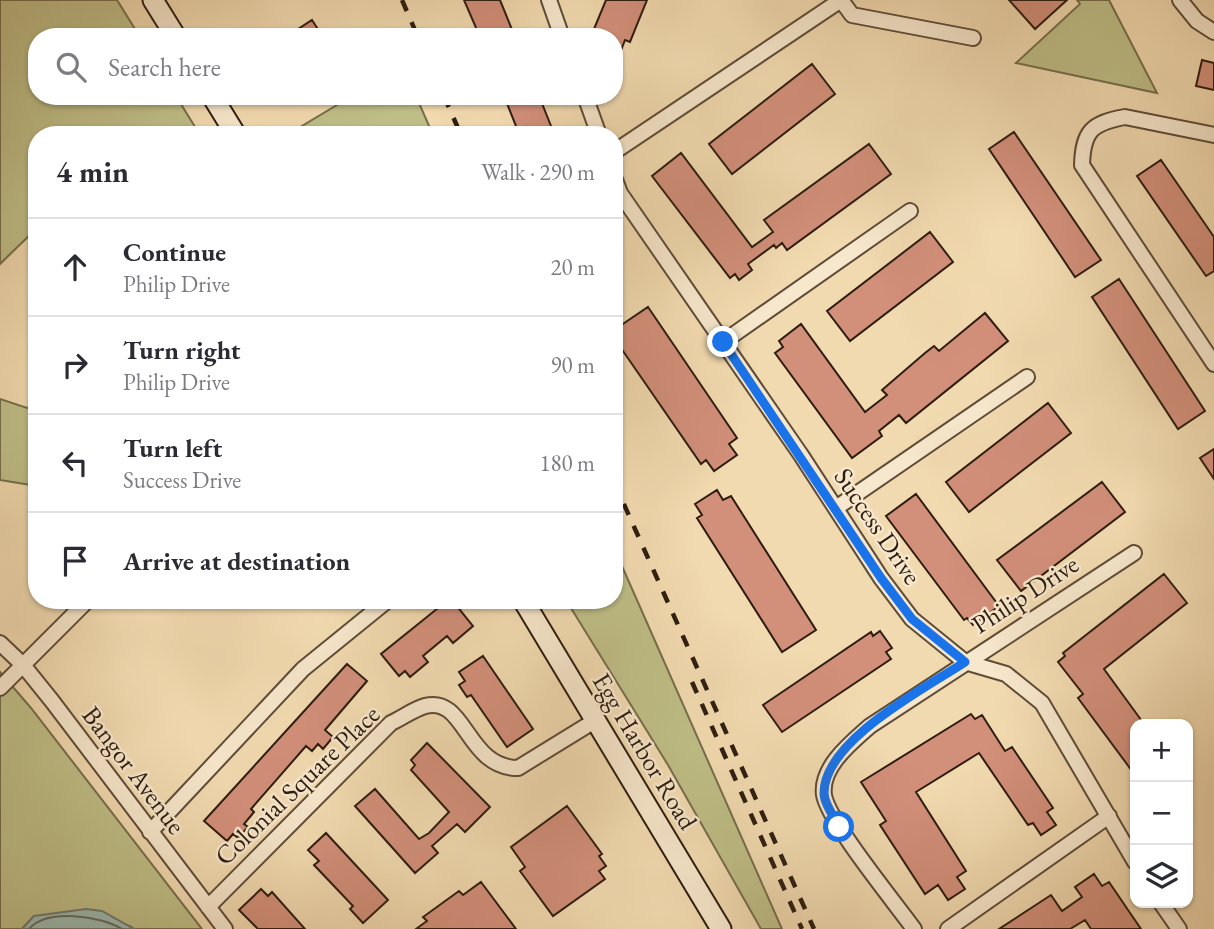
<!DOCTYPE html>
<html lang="en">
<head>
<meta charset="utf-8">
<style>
  body { margin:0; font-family:"EB Garamond",serif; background:#f2f2f3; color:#2b2b33 }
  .controls { position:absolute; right:21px; bottom:21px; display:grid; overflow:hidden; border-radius:14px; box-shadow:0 2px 5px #0004 }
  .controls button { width:63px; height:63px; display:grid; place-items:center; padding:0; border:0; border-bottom:2px solid #e1e1e2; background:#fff; color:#2b2b33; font:35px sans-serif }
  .stop { position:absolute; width:21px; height:21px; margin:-16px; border:5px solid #1a73e8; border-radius:50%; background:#fff }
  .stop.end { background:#1a73e8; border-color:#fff; box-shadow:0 2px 7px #0008 }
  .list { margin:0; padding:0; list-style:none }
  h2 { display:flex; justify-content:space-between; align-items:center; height:91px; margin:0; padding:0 28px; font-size:30px }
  h2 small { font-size:23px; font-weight:400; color:#7c7c81 }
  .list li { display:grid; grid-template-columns:46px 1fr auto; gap:21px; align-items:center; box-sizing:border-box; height:98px; padding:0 28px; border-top:2px solid #e1e1e2 }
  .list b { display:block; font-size:26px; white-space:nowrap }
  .list p { margin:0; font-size:23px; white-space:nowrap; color:#7c7c81 }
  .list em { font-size:23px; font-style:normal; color:#7c7c81 }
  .icon { flex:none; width:38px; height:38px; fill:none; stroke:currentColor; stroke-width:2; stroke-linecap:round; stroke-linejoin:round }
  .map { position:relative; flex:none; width:1214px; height:929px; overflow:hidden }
  .search { position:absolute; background:#fff; box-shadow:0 2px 5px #0004; left:28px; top:28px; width:595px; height:77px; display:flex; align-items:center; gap:18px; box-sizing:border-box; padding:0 24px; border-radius:28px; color:#7c7c81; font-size:26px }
  .panel { position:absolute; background:#fff; box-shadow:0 2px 5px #0004; left:28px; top:126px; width:595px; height:483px; border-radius:28px }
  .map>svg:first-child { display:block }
  .green { fill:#bfbe87; stroke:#766e4c; stroke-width:2 }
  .water { fill:#9cbab1; stroke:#707b71; stroke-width:2 }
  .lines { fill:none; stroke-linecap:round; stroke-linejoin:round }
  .shore { stroke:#646c60; stroke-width:2 }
  .building { fill:#d28f7a; stroke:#2d1d10; stroke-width:2 }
  .street-casing { stroke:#5e4c38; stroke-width:18 }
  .secondary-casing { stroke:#2d1d10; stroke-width:23 }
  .street { stroke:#f7e7cc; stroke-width:14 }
  .secondary { stroke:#f7e7cc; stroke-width:19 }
  .rail { stroke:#2d1d10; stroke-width:4.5; stroke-dasharray:12 12; stroke-linecap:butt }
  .route { stroke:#1a73e8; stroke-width:9 }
  .labels { text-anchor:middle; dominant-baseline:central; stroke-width:5; stroke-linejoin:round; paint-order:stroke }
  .street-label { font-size:26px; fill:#2d1d10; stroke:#f7e7cc }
</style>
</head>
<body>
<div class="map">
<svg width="1214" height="929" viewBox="0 0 1214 929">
  <rect width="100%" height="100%" fill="#f2dab0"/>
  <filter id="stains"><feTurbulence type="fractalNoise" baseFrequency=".00286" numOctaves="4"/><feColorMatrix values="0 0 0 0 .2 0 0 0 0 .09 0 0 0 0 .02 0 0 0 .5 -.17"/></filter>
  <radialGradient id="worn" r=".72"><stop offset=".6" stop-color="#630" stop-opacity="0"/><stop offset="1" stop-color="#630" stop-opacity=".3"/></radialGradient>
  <!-- green -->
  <path class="green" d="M0,0H117L140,37H37V96H176L200,135H37V228L0,264Z
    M1077,0H1109L1157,93L1016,63L1080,4Z
    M352,96H416L433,135H287Z
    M0,399L27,408L37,402V486L0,480Z
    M614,548L782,929H761L668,765L566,600H614Z
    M0,672L31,708L202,929H134L130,926L34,916L22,929H0Z"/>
  <!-- water -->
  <path class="water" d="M86,909L102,911L134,929H22L34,916Z"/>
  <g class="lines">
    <!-- shore -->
    <path class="shore" d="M29,929C47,908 101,916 122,929"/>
  </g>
  <!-- building -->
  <path class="building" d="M464,0H500L515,37H480Z
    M606,0H647L630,42L625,40L615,66L614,37H602L603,32L594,29Z
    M1009,0H1067L1035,29Z
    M312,20L323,37H286Z
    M1202,60L1214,63V90L1196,86Z
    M812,64L835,94L732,174L709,144Z
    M504,96H539L553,131L528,135L526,127L518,131Z
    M1014,132L1101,260L1075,277L989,149Z
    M869,144L891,174L787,250L782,243L776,248L774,245L748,264L752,270L739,280L735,274L730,278L652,176L681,153L752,247L773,232L764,220Z
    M1161,160L1214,237V271L1206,276L1137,176Z
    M930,232L953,262L850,341L827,311Z
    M1119,279L1205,411L1178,429L1092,297Z
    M648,307L737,438L729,444L737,455L714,471L706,460L701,464L614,338V330Z
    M985,313L1008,341L906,423L899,415L879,431L882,436L852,458L775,353L783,347L779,341L801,324L865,412L887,395L882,390L925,353L934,346L939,351Z
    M1048,403L1071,433L969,512L946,482Z
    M1214,449V479L1200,458Z
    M1102,482L1125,512L1021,591L997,560Z
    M717,490L723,500L731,496L816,630L782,652L697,518L702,515L695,504Z
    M916,494L999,606L973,625L967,618L964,620L886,516Z
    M1164,574L1187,603L1104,669L1144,724H1135V775L1078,698L1083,694L1058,662L1065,656L1063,653Z
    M448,600H452L473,626L453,643L447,636L423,656L428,662L410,677L405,671L399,676L381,654Z
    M880,631L892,648L886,652L891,659L782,732L763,705L871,632L873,636Z
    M483,656L533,729L507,747L471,695L467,697L459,685L465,681L459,672Z
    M347,664L367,681L325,730L333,737L323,749L318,744L312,751L306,746L251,809L254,812L244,824L248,827L238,838L233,834L227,841L204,821Z
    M971,714L975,719L982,715L1005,751L1012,747L1053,808L1047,812L1056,825L1041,835L1033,823L1028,825L979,753L916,792L966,871L957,877L965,889L948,900L938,885L925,894L880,825L886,821L861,782Z
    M427,743L490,807L465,832L457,824L432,846L438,853L415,873L355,806L375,789L419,839L429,833L449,812L411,770L415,765L411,760Z
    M567,806L602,854L599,856L606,866L599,871L605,879L553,916L520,871L525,867L511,847Z
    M326,833L388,900L363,923L350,909L353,906L314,865L319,861L308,850Z
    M1094,874L1102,886L1109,882L1141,929H1091L1085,920L1070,929H999L1051,895L1062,911L1082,897L1075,887Z
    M481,882L516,929H416L427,921L423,917L459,891L463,895Z
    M261,889L268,896L272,892L305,929H258L239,910Z"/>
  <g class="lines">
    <!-- street casing -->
    <g class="street-casing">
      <path id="street" d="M549,0L562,37
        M841,0L852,15L973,38
        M1180,0L1197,21L1214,32
        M585,96L599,135
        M1214,135L1125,117C1091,123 1083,132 1082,165L1214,364
        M614,152L841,0
        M614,177L620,193L801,455L881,578L912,619L965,662L1006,674L1042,703L1135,862
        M723,342L910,211
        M836,508L1027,377
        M0,643L23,665L52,701L225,929
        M0,688L88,600
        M150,832L303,669L388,600
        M1161,903L1179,929
        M208,907L391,723C402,718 414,709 425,706C466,695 466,768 518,768L596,720
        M914,929C896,904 828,821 824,795C820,767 852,742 870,726L1134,553
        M948,929L1109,816"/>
    </g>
    <!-- secondary casing -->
    <g class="secondary-casing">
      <path id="secondary" d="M153,0L176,37
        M212,96L236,135
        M523,600L721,929"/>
    </g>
    <!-- street -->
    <use href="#street" class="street"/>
    <!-- secondary -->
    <use href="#secondary" class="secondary"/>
    <!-- rail -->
    <path class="rail" d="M402,0L418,37
      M444,96L461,135
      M614,482L814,929
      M692,682L802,929"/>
  </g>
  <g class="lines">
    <!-- route -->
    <path class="route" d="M723,342L881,578L912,619L965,662C926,688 824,740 824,793C824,804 835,818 839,827"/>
  </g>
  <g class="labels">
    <!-- street labels -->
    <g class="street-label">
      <text transform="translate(878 526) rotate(56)">Success Drive</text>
      <text transform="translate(1025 594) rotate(-33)">Philip Drive</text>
      <text transform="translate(645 751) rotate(59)">Egg Harbor Road</text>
      <text transform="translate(134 770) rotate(53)">Bangor Avenue</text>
      <text transform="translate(297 785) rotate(-44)">Colonial Square Place</text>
    </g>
  </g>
  <rect width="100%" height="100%" filter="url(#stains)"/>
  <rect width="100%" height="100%" fill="url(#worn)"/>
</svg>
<div class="controls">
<button>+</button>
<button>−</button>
<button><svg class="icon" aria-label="layers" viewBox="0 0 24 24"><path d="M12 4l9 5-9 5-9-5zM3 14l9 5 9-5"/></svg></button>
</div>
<div class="stop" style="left:839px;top:827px"></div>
<div class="stop end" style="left:723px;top:342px"></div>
<div class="search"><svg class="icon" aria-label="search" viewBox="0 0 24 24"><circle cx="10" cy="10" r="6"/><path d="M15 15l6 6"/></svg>Search here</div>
<section class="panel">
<h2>4 min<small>Walk · 290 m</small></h2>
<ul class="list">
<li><svg class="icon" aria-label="ahead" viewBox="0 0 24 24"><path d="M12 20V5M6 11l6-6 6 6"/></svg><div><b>Continue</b><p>Philip Drive</p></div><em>20 m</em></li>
<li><svg class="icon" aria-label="right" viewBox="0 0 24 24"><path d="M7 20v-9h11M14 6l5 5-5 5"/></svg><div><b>Turn right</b><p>Philip Drive</p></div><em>90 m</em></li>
<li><svg class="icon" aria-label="left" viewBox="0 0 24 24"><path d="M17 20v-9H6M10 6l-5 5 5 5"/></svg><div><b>Turn left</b><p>Success Drive</p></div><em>180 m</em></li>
<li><svg class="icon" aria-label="arrive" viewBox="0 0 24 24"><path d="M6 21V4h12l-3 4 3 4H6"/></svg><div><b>Arrive at destination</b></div></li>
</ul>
</section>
</div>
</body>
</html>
